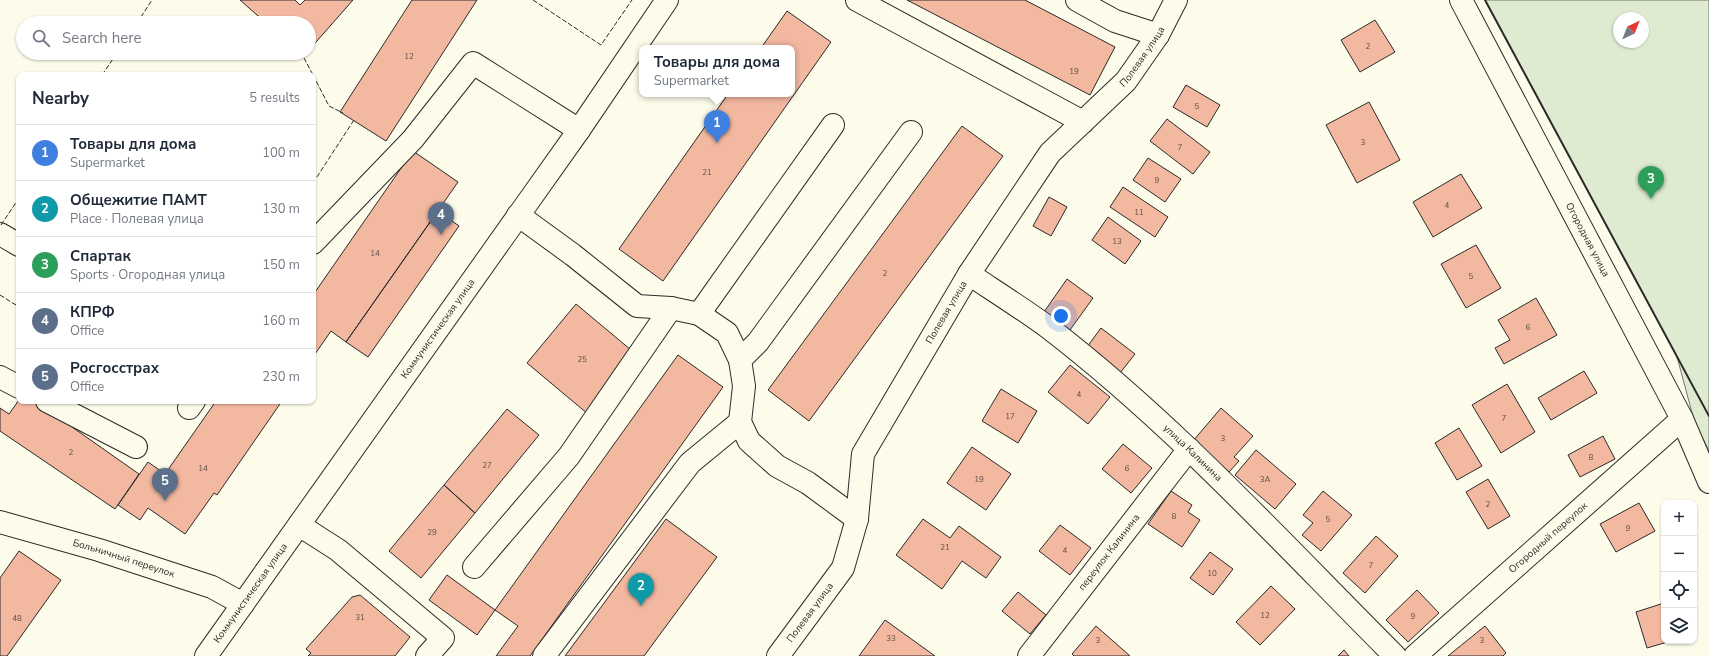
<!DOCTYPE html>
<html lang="en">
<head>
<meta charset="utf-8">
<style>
  body { margin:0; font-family:"Nunito Sans",sans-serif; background:#f2f2f3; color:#1f2937 }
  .controls { position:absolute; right:12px; bottom:12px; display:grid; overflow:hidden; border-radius:8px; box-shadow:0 1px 3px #0004 }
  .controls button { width:36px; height:36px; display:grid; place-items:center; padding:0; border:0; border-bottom:1px solid #e0e1e3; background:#fff; color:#1f2937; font:20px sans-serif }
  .compass { position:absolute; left:1613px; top:12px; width:36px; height:36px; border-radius:50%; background:#fff; box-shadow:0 1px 3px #0004; rotate:43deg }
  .you { position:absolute; left:1061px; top:316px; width:14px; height:14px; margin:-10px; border:3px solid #fff; border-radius:50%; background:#1a73e8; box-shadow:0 0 0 6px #1a73e833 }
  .badge { display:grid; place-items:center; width:26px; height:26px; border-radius:50%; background:#ea580c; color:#fff; font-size:13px; font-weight:700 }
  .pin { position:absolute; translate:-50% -33px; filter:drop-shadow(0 1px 2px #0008) }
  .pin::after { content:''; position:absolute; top:21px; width:14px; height:12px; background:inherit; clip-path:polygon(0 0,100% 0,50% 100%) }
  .popup { position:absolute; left:639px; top:45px; width:156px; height:52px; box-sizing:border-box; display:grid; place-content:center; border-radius:8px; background:#fff; filter:drop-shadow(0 1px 3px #0005); font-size:13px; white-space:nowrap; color:#747a83 }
  .popup b { font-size:15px; color:#1f2937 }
  .popup::after { content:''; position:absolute; left:50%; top:100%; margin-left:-8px; border:8px solid transparent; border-top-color:#fff }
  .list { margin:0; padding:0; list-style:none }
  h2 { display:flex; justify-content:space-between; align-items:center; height:52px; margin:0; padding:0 16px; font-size:17px }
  h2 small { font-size:13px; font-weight:400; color:#747a83 }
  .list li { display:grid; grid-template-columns:26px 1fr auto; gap:12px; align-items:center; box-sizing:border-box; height:56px; padding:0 16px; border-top:1px solid #e0e1e3 }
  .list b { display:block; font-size:15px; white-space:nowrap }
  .list p { margin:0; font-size:13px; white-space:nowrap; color:#747a83 }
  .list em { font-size:13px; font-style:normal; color:#747a83 }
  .icon { flex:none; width:22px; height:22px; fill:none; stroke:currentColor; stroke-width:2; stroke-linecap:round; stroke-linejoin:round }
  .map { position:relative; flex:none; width:1709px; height:656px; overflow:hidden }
  .search { position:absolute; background:#fff; box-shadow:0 1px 3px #0004; left:16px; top:16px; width:300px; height:44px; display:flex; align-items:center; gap:10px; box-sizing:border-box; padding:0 14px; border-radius:22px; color:#747a83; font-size:15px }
  .panel { position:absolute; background:#fff; box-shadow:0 1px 3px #0004; left:16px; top:72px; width:300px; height:332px; border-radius:8px }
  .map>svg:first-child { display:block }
  .green { fill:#deebd1; stroke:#74746e; fill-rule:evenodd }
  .building { fill:#f2b8a0; stroke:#2b2b2b }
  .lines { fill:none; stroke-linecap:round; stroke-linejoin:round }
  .minor-casing { stroke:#2b2b2b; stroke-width:24 }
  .major-casing { stroke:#2b2b2b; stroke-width:24 }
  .minor { stroke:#fdfbea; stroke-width:22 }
  .major { stroke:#fdfbea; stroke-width:22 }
  .fence { stroke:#2b2b2b; stroke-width:1; stroke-dasharray:5 2; stroke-linecap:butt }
  .wall { stroke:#2b2b2b; stroke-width:2 }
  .labels { text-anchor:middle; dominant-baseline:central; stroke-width:3; stroke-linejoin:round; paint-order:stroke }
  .number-label { font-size:8px; fill:#5d4e48 }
  .street-label { font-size:10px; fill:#2b2b2b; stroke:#fdfbea }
</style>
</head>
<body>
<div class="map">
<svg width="1709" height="656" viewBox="0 0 1709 656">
  <rect width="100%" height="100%" fill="#fdfbea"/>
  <!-- green -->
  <path class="green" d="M1485,0H1709V451L1694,420L1677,357ZM1619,18H1643V42H1619Z"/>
  <!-- building -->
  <path class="building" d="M240,0H295L300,5L305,0H353L309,50V23H266Z
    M412,0H477L386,141L340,112Z
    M907,0H1025L1115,47L1090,95Z
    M787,11L831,42L663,281L619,249L728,94H792V48H761Z
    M1375,20L1395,52L1360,72L1341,40Z
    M1186,85L1220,105L1207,127L1173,107Z
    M1369,102L1400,160L1357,183L1326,125Z
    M1167,119L1210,152L1193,174L1150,141Z
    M962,126L1003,156L809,421L768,390Z
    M413,151L458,182L346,342L331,331L313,357V295Z
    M1148,158L1181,179L1165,202L1133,180Z
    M1461,174L1482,208L1433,237L1413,202Z
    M1123,187L1168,217L1155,237L1110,207Z
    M1049,197L1067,207L1051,236L1033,226Z
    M438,211L459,226L368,357L346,342Z
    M1108,217L1141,241L1125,264L1092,240Z
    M1476,245L1501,288L1466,308L1441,264Z
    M1067,279L1093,298L1070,330L1044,312Z
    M1536,298L1557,335L1504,364L1495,348L1510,340L1498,320Z
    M576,304L637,355L588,414L527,363Z
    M1101,328L1135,354L1120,373L1087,347Z
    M678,355L723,387L530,656H496L518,626L495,610Z
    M1070,365L1110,397L1088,424L1048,392Z
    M1584,371L1597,393L1551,420L1538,398Z
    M1507,384L1535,432L1501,453L1472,405Z
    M1001,389L1037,411L1018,443L982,421Z
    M19,400L35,401L139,474L115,509L0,431V408L9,414Z
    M216,401H282L217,495L214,493L185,534L148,508L140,520L118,505L148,462L165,474Z
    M1221,408L1253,436L1234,457L1239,461L1229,472L1193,441Z
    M507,409L539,435L475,513L444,485Z
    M1459,428L1482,466L1457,480L1435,443Z
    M1603,436L1615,459L1580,477L1568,455Z
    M1123,444L1152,468L1131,493L1102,469Z
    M972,447L1011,474L986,510L947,483Z
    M1256,450L1296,484L1275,509L1235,475Z
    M1488,479L1510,516L1488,529L1466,492Z
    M444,485L475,513L421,578L389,551Z
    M1171,491L1192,505L1188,512L1200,520L1182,547L1148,524Z
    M1323,491L1352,515L1321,551L1302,535L1313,523L1303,515Z
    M1639,503L1655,531L1616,552L1600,524Z
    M666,519L717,557L644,656H565Z
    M923,519L950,538L959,526L1001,557L986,578L962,561L942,589L896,555Z
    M1060,525L1091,548L1070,575L1039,551Z
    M1376,536L1398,556L1365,593L1343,573Z
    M19,551L61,580L7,656H0V578Z
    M1210,552L1233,569L1213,595L1190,578Z
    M447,575L495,610L477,635L429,600Z
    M1271,586L1295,609L1260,645L1236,622Z
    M1417,590L1439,613L1408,642L1386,620Z
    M1018,592L1046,615L1030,634L1002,611Z
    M360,595L410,637L395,656H308L311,653L306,649L352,597Z
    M1664,603V641H1671L1647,648L1636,612Z
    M885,620L935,656H859Z
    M1096,626L1130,656H1074L1072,654Z
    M1485,626L1506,653L1503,656H1448Z
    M1344,650L1349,656H1338Z"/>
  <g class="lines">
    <!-- minor casing -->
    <g class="minor-casing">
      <g id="minor">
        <path d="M857,0L1083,122"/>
        <path d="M1077,0L1115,21L1158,35"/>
        <path id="s1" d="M1461,0L1682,419L1709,482"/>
        <path d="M518,215L573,255L637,306L671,308L699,314L727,333L740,360L744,386L740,422L749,441L777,466L808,483L857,519"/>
        <path d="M0,234L19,245"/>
        <path d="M313,243L413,139L473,63L579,130"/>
        <path id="s2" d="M969,274C996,292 1023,309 1049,328C1175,425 1283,544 1395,656"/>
        <path d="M699,314L833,125"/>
        <path d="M740,360L758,342L911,132"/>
        <path d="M0,377L19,387"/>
        <path d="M47,401L136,447"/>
        <path d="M189,408L194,401"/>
        <path id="s3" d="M0,522L99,550L212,587L243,604"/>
        <path d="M299,525L338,550L443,638L427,656"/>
        <path d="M474,567L569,456L671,308"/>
        <path d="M544,656L690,463L740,422"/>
        <path id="s4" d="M778,656L843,568L857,519L863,454L969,274L1050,153L1126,81L1158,35L1176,0"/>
        <path id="s5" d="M1029,656L1189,449"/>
        <path id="s6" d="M1415,656L1682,419"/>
      </g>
    </g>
    <!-- major casing -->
    <g class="major-casing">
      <g id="major">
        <path id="s7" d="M206,656L579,130L667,0"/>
      </g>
    </g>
    <!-- minor -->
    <use href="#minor" class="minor"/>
    <!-- major -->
    <use href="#major" class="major"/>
    <!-- fence -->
    <path class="fence" d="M533,0L601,45L632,0
      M137,23L152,0
      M299,53L303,56L313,75
      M102,75L117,53
      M313,75L329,106L343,113
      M313,183L354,120H353
      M1,225L19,198
      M0,295L19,307
      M165,401L170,404L171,401"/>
    <!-- wall -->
    <path class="wall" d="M1485,0L1709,416"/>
  </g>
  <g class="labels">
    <!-- number labels -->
    <g class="number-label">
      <text x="1368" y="46">2</text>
      <text x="409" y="56">12</text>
      <text x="1074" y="71">19</text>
      <text x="1197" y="106">5</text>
      <text x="1363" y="142">3</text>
      <text x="1180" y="147">7</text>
      <text x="707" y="172">21</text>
      <text x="1157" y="180">9</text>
      <text x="1447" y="205">4</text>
      <text x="1139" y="212">11</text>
      <text x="1117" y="241">13</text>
      <text x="375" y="253">14</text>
      <text x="885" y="273">2</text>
      <text x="1471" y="276">5</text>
      <text x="1528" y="327">6</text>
      <text x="582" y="359">25</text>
      <text x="1079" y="394">4</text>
      <text x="1010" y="416">17</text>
      <text x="1504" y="418">7</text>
      <text x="1223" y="438">3</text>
      <text x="71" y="452">2</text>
      <text x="1591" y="457">8</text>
      <text x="487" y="465">27</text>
      <text x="203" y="468">14</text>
      <text x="1127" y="468">6</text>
      <text x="979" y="479">19</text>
      <text x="1265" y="479">3А</text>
      <text x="1488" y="504">2</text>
      <text x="1174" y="516">8</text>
      <text x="1328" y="519">5</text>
      <text x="1628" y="528">9</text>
      <text x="432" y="532">29</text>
      <text x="945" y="547">21</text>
      <text x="1065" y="550">4</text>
      <text x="1371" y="565">7</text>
      <text x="1212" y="573">10</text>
      <text x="1265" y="615">12</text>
      <text x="1413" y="616">9</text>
      <text x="360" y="617">31</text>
      <text x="17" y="618">48</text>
      <text x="891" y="638">33</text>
      <text x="1098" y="640">3</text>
      <text x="1482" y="640">3</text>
    </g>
    <!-- street labels -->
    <g class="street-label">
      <text stroke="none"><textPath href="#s4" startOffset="714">Полевая улица</textPath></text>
      <text stroke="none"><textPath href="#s1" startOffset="271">Огородная улица</textPath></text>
      <text stroke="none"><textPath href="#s4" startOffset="390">Полевая улица</textPath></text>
      <text stroke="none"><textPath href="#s7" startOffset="401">Коммунистическая улица</textPath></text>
      <text stroke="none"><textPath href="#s2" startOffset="287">улица Калинина</textPath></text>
      <text stroke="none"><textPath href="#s6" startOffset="178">Огородный переулок</textPath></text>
      <text stroke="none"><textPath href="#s5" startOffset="131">переулок Калинина</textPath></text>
      <text stroke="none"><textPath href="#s3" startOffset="129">Больничный переулок</textPath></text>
      <text stroke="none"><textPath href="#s7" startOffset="77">Коммунистическая улица</textPath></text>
      <text stroke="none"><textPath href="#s4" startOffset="54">Полевая улица</textPath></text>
    </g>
  </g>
</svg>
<div class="controls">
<button>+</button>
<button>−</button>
<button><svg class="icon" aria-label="locate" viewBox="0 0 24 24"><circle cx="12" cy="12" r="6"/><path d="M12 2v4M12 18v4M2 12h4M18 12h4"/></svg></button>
<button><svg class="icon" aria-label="layers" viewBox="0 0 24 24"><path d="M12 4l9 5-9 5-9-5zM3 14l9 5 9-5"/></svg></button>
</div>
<svg class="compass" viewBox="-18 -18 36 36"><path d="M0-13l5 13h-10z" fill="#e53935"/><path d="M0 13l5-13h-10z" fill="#747a83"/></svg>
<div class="you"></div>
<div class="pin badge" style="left:717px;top:143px;background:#3f7fe0">1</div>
<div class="popup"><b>Товары для дома</b>Supermarket</div>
<div class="pin badge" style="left:641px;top:606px;background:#0f9aa8">2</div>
<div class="pin badge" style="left:1651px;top:199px;background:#2e9e5b">3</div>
<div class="pin badge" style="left:441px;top:235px;background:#5c6f8a">4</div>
<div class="pin badge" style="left:165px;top:501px;background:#5c6f8a">5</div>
<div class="search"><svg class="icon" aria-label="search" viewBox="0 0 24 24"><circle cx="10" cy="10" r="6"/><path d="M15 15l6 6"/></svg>Search here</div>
<section class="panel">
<h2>Nearby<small>5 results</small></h2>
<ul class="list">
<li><span class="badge" style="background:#3f7fe0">1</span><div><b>Товары для дома</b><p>Supermarket</p></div><em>100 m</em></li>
<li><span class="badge" style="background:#0f9aa8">2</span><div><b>Общежитие ПАМТ</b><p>Place · Полевая улица</p></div><em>130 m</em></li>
<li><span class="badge" style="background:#2e9e5b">3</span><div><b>Спартак</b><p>Sports · Огородная улица</p></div><em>150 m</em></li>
<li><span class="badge" style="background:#5c6f8a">4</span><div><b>КПРФ</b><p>Office</p></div><em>160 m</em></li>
<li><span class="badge" style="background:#5c6f8a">5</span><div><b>Росгосстрах</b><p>Office</p></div><em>230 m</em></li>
</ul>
</section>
</div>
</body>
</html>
